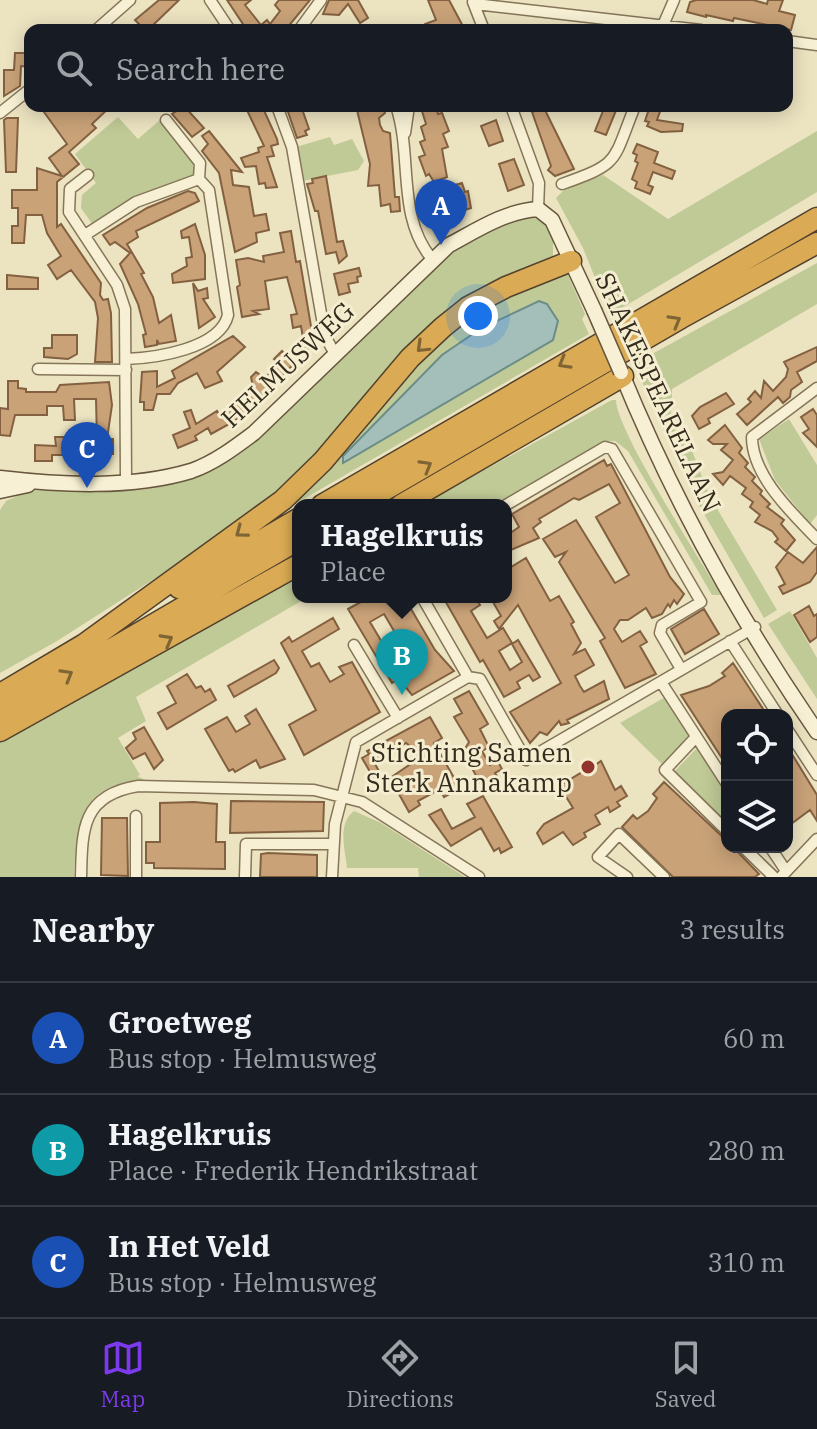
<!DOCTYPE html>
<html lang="en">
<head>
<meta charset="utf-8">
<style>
  body { margin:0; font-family:"IBM Plex Serif",serif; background:#20242c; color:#f1f3f6 }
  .controls { position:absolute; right:24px; bottom:24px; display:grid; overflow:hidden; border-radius:16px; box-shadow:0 4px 20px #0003 }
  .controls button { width:72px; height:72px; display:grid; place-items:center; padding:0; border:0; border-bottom:2px solid #363941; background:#171b24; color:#f1f3f6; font:40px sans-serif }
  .you { position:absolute; left:478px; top:316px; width:28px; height:28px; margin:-20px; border:6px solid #fff; border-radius:50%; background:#1a73e8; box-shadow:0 0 0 12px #1a73e833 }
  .badge { display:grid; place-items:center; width:52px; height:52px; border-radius:50%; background:#7c3aed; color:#fff; font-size:26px; font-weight:700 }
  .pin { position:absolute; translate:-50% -66px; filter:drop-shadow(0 2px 4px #0008) }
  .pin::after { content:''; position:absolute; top:42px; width:28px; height:24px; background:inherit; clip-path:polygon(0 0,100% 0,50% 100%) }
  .popup { position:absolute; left:292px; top:499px; width:220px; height:104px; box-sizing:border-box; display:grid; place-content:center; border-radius:16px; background:#171b24; filter:drop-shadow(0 2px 6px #0005); font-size:26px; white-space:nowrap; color:#9ea1a6 }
  .popup b { font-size:30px; color:#f1f3f6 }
  .popup::after { content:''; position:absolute; left:50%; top:100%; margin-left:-16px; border:16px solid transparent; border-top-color:#171b24 }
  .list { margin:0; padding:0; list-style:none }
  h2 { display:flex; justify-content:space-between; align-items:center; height:104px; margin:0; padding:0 32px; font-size:34px }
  h2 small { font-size:26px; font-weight:400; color:#9ea1a6 }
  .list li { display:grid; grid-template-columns:52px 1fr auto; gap:24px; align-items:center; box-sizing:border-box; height:112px; padding:0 32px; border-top:2px solid #363941 }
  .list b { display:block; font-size:30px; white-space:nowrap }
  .list p { margin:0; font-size:26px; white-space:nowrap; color:#9ea1a6 }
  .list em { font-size:26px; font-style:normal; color:#9ea1a6 }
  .icon { flex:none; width:44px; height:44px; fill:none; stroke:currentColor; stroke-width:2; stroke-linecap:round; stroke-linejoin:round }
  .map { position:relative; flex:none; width:817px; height:877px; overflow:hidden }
  .search { position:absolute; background:#171b24; box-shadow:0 4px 20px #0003; left:24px; right:24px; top:24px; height:88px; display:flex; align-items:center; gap:20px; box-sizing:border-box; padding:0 28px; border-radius:16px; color:#9ea1a6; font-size:30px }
  .sheet { height:440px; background:#171b24 }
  nav { display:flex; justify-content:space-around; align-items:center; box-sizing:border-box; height:112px; border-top:2px solid #363941; background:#171b24; font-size:22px; color:#9ea1a6 }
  nav a { display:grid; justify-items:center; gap:4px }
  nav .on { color:#7c3aed }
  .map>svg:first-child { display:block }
  .green { fill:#bfca96; fill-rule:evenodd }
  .water { fill:#a4bfb9; stroke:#6b8c87; stroke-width:2 }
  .building { fill:#c9a278; stroke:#836140; stroke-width:2; fill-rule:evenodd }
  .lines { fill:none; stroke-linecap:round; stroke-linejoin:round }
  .street-casing { stroke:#857559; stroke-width:13 }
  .secondary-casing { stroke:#67563d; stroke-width:17 }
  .highway-casing { stroke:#53422e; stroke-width:23 }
  .street { stroke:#f7f0d4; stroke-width:10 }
  .secondary { stroke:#f7f0d4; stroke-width:14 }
  .highway { stroke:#daab54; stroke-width:20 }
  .secondary-bridge-casing { stroke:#67563d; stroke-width:17; stroke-linecap:butt }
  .secondary-bridge { stroke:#f7f0d4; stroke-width:14 }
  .oneway { stroke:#7f6536 }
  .poi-dot { fill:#92342b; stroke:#f4edd0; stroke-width:3 }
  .labels { text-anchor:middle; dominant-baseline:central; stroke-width:6; stroke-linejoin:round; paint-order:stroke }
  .street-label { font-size:26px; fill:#352b1d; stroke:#f4edd0 }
  .poi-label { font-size:26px; fill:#352b1d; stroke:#f4edd0; text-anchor:end }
</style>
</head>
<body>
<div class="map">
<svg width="817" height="877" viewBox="0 0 817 877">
  <rect width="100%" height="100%" fill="#ece3c1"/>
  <!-- green -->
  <path class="green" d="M118,117L138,139L161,119L198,166L196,174L135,199L93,225L81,208L82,195L96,183L75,154Z
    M817,131V192L610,315L583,248L556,198L566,188L603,175L668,219Z
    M330,137L334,145L352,139L364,161L358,170L302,181L296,147Z
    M527,215L545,222L553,240V256L542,266L505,281L283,490L240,524L57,641L0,673V510L6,501L36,488L126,485L225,459L453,249L507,224V221Z
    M817,263V304L672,389L671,416L683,427L709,495L777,610L764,618L696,500L634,364Z
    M561,273L568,275L585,314L582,319L589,334L250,530L414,361L471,312ZM539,301L553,339L343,462V455C409,389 449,338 539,301Z
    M612,400H616C616,430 701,561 721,595H712L628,451L615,441H606L495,505H421Z
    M789,419L817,465V515L810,524L775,480L759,439Z
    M298,573V597H308L136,697L146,721L118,738L140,775L137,776L147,781C78,784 78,819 74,877H0V739Z
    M790,611L817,658V699L768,624Z
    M667,696L692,735L663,765L620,723Z
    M699,746L727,788V826L673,773Z
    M354,811L381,823L465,877H419L418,868H347C345,849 337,824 354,811Z"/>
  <!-- water -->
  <path class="water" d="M539,301L547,304L558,321L553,340L343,463V456L442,355L480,329Z"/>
  <!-- building -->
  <path class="building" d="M159,0H179L148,30H134L140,25L135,20Z
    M227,0H251L245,5L261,25L267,20L270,24L280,11L275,5L279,0H310L287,28L283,26L280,30H263L260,26L247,30Z
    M329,0H358L368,18L360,23L348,4L339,15L323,14Z
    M428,0H449L465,30H427L425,24L436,20Z
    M696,0H753L767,4L768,0H783L779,11L795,15L791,30L734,18L733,21L706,15V17L687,12L690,2Z
    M15,53H30V67L21,66L20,86L4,96V70H14Z
    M48,106H111L92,124L96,128L69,152L79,164L57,182V227L61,224L101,283L100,295L103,300L108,299L111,313L112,362H95L98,318L95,302L71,270L57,279L48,265L61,256L47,233L42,215H26L24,243H12V226H18V208H12V190H37V168L62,176L49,158L67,144L44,112Z
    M184,106L204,128L192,137L172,114Z
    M245,106H262L277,139L278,144L271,146L274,156L267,157L277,187L266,188L265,183L259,184L256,166L245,167L241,158L259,152L258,148L264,146Z
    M286,106H301L309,129L305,131L307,135L297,138Z
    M356,106H382L385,113L379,118L380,125L383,131L390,133L395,197H399L400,211L391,212L390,204L381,206L379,185L368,186L370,164Z
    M435,106L438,114L442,113L449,131L443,134L448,147L442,149L447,177L434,182L429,174L426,176L419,157L425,155L420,142L425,140L421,127L426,124L422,111Z
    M605,106L617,108L606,135L595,131Z
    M650,106H662L657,120L683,124L682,131L661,132L647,126L649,122L645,121Z
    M544,108L574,169L555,176L548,170L551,166L532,112Z
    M7,118H18L16,172H6L4,120Z
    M496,120L503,141L489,146L481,126Z
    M209,131L242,172L231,170L233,185L249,187L254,216L266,214L269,230L256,233L257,242L235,252L219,173L202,151L208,144L202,136Z
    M637,144L658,152L654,163L675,171L672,179L653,172L648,185L653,187L650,194L635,188L637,182L632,179L638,163L635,161L637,155L633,153Z
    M514,159L524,185L508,191L499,164Z
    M326,176L337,242L343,241L347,256L339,263L336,252L326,254L318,211H315L307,184L313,183L312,179Z
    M462,183L465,192L468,191L471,208L461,211L463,215L456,219L448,207L461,202L455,185Z
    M188,191L195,193L199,201L136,231L138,237L127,244L144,273L141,274L153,297L159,323L171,315L176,341L159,344L157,340V345L145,347L143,335L146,334L138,304L120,264L130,253L115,242L110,245L103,235L147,208Z
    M195,224L205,255V279L173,283L172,274L187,266L186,258L192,257L189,237L182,238L181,231Z
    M291,231L296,262L300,261L314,344L304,353L296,345L303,338L301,326L293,328L291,315L297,314L287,277L265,281L269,309L253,311L259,314L242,317L237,287L240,285L236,260L248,258L264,262L263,256L284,252L280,233Z
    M359,268L361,276L357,277L358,282L348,284L350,292L339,295L334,274Z
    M7,275L38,278V289H7Z
    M193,283L198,291L207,288L208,298L203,299L215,317L199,328Z
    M52,335H77V354L68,359L44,357V348H52Z
    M233,336L245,347L217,372L222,381L205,388L197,373L178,383L170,394H157L153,410H144V402H140L142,372L157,371V387L175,378L172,371Z
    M817,347V361L797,372L802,382L791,390L790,397L783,403L778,397L747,425L737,414L751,402L748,399L755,391L761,398L764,381L773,391L786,377L788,369L784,362Z
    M282,351L294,364L240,418L211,434L208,428L195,436L197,440L178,448L173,435L190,428L184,412L191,410L196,424L217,411L221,418L253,387L251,377L256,372L265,378L279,364L274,359Z
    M8,381H18V388L26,389V392H56L60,385L109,382L112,405L107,439H113V454H102L101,442H97L96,399H74L75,420H64L63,406H47V415H15L10,436L0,435V408L8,409Z
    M726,393L734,404L708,419L710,423L699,429L692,416L700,407Z
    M813,409L817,415V447L803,433L809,429L801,417Z
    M725,425L742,448L739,453L748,463L745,467L755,477L752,481L762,491L760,494L770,504L767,507L784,520L781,524L795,540L786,551L775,542L778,539L772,531L755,522L760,515L750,507L753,502L742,494L746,488L730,476L723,485L713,474L723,472L733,460L721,450L727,444H713L708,440Z
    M55,437H69V442H78V455H52V461H35V445L56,446Z
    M604,460L607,466L611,464L670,577L684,594L677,604L674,600L670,607L668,604L662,614L652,618L646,608L628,620H620L614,629L622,642L640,631L647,642L640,646L656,674L625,688L600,641L605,638L559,562L566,552L555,557L543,539L576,520L615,583L629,575L596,517L620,503L609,484L579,500L574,498L539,519L541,522L533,528L539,538L506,552V536L519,527L512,514Z
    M817,547V572L810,582L783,594L779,587L785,584L776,567L788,552L803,563Z
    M526,558L550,601L559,596L574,622L571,624L581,643L574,654L585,649L594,665L575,676L580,686L584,692L604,681L609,699L567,720L569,723L561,725L559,721L547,735L540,732L530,743L510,712L561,683L518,605L499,629L494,621L501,616L493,602L506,597V570Z
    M370,597L373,601L378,597H404L435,650L454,671L412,695L399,679L392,683L348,609ZM384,614L397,636L383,644L370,622Z
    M443,597H475L480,605L471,611L487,638L503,628L512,643L499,651L510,670L522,662L512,644L518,640L540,677L533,681L529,675L517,682L520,688L504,697L483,660L480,662Z
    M809,606L814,616L817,614V637L810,642L794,615Z
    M704,609L719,634L685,654L671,629Z
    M333,618L339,629L302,651L311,667L319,663L330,682L344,674L339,667L352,662L380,712L304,755L289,725L316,710L281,643L289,637L292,642Z
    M274,660L279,668L276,673L234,697L228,686Z
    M733,663L767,715H727V766L681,695L709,686L725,676L722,673Z
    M187,674L196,688L201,686L205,692L210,689L216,700L167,729L158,713L176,703L167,686Z
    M469,691L488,724L480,729L489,747L482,751L490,765L497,760L502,769L495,773L500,781L484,790L463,752L469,742L454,717L462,713L454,699Z
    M256,709L285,759L260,768L256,760L235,772L233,769L229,771L205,729L227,717L236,732L250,724L245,716Z
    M430,717L442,738L434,743L460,788L444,797L440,789L418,801L420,805L409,812L390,778L418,759L411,747L406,743L374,762L380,773L373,777L362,758L369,754L367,751Z
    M144,727L163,760L154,769L145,753L133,759L126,748L136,739L133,733Z
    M787,746L817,795V821L810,810L787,827Z
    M601,761L615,790L621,786L627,796L617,802L620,806L610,812L608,807L595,815L600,824L584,833L586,837L573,845L563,832L543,844L537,833L544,824L573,808L565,795L559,798L554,789L582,772L580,768L589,762L592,767Z
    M664,782L727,841V847H733L759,874L755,877H673L622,827L633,815L637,819L648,811L657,798L653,794Z
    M483,796L512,847L501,853L499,848L494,851L481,828L451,846L429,815L441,809L452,829L475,817L467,804Z
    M231,801L324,802L323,831L230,833Z
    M194,802L217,804L216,842H225V869L154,868V863H146V842H160V803Z
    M102,818H127L128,876L101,875Z
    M268,853L317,855V877H260L261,854Z"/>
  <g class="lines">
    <!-- street casing -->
    <g class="street-casing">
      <path id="street" d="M210,0L230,30
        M473,2L484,30
        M475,4L701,30
        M96,30L130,0
        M299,30L321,0
        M661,30L674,0
        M787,41L817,45
        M277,106L292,147L325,336L335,354
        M396,106C413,156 396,216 432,259
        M511,106L539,183L538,209
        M0,113L30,89
        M405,133L409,106
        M88,175L70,189L69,212L117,285L125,309L126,481
        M562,184C621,163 612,163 635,106
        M85,235L136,202L199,179
        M126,359C155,358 220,349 228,315L209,190L199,179L200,163L166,120
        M38,369L126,370
        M817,388L752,437C752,476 793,514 817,539
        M506,505L605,447L612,449L701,602L662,625L660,633L681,669
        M422,597L468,677L480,679L526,760L755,627
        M730,641L778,715
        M354,645L398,718
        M661,682L727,784
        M787,729L817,775
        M696,737L665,770L727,831
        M136,816V877
        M743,847L774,877
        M770,847L786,871
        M81,877C82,829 82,795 138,786L314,790L362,802L479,877
        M245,877L246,844H333
        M332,877L335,824L356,742L468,677
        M627,877L598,857L619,834L664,877
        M781,877L817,839"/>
    </g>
    <!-- secondary casing -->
    <g class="secondary-casing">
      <path id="secondary" d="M621,372C673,499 740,620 817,732
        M0,478C61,485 131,489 191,471C214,463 234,448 254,433L449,245C477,230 506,211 538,209L552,220L594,310
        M0,491L28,485"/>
    </g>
    <!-- highway casing -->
    <g class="highway-casing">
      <path id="highway" d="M322,505L817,218
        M359,505L681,318L817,243
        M401,505L623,376
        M179,588L298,519
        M83,645L283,500L323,461L410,358L443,327L468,307L506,287L571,261
        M0,694L93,639
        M0,714L298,540
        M0,731L298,565"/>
    </g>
    <!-- street -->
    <use href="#street" class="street"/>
    <!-- secondary -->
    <use href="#secondary" class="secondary"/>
    <!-- highway -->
    <use href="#highway" class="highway"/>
    <!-- secondary-bridge casing -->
    <g class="secondary-bridge-casing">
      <path id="secondary-bridge" d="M594,310L621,372"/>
    </g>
    <!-- secondary-bridge -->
    <use href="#secondary-bridge" class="secondary-bridge"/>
  </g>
  <!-- one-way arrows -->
  <defs><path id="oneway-chevron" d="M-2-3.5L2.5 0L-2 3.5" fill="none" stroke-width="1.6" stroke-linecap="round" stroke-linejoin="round" transform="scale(2)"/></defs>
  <g class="oneway">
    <use href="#oneway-chevron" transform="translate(675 321) rotate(-30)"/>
    <use href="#oneway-chevron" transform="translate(422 347) rotate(136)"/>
    <use href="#oneway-chevron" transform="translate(564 363) rotate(150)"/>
    <use href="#oneway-chevron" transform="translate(426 466) rotate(-30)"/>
    <use href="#oneway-chevron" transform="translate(241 532) rotate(143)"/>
    <use href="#oneway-chevron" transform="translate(167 640) rotate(-29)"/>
    <use href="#oneway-chevron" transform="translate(67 675) rotate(-30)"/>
  </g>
  <!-- markers -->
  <circle class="poi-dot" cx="588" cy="767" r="8"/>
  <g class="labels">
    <!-- street labels -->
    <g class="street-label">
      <text transform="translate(287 364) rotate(-43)">HELMUSWEG</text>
      <text transform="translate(659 392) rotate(65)">SHAKESPEARELAAN</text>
    </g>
    <!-- poi labels -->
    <g class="poi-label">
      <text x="572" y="752">Stichting Samen<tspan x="572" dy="30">Sterk Annakamp</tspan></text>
    </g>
  </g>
</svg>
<div class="controls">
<button><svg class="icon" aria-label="locate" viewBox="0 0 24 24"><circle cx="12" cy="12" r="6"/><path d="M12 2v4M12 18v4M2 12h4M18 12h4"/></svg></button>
<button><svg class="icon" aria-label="layers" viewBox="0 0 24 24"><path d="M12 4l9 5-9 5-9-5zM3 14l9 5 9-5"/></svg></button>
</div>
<div class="you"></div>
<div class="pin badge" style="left:441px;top:245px;background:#1a4fb4">A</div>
<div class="pin badge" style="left:402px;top:695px;background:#0f9aa8">B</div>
<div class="popup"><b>Hagelkruis</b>Place</div>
<div class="pin badge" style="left:87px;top:488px;background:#1a4fb4">C</div>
<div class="search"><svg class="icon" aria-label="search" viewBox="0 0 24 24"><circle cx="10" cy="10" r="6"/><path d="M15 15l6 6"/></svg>Search here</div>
</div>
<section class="sheet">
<h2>Nearby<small>3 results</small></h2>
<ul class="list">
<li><span class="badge" style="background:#1a4fb4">A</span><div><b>Groetweg</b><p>Bus stop · Helmusweg</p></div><em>60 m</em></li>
<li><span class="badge" style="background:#0f9aa8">B</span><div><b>Hagelkruis</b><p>Place · Frederik Hendrikstraat</p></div><em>280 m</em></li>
<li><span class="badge" style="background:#1a4fb4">C</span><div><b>In Het Veld</b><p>Bus stop · Helmusweg</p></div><em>310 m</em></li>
</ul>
</section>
<nav>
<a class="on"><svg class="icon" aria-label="map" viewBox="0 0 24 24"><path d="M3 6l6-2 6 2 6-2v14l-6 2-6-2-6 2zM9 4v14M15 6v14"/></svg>Map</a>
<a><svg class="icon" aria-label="directions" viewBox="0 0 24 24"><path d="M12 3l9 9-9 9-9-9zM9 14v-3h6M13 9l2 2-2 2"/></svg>Directions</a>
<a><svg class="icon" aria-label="saved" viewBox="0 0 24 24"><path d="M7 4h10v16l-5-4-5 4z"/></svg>Saved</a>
</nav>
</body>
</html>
